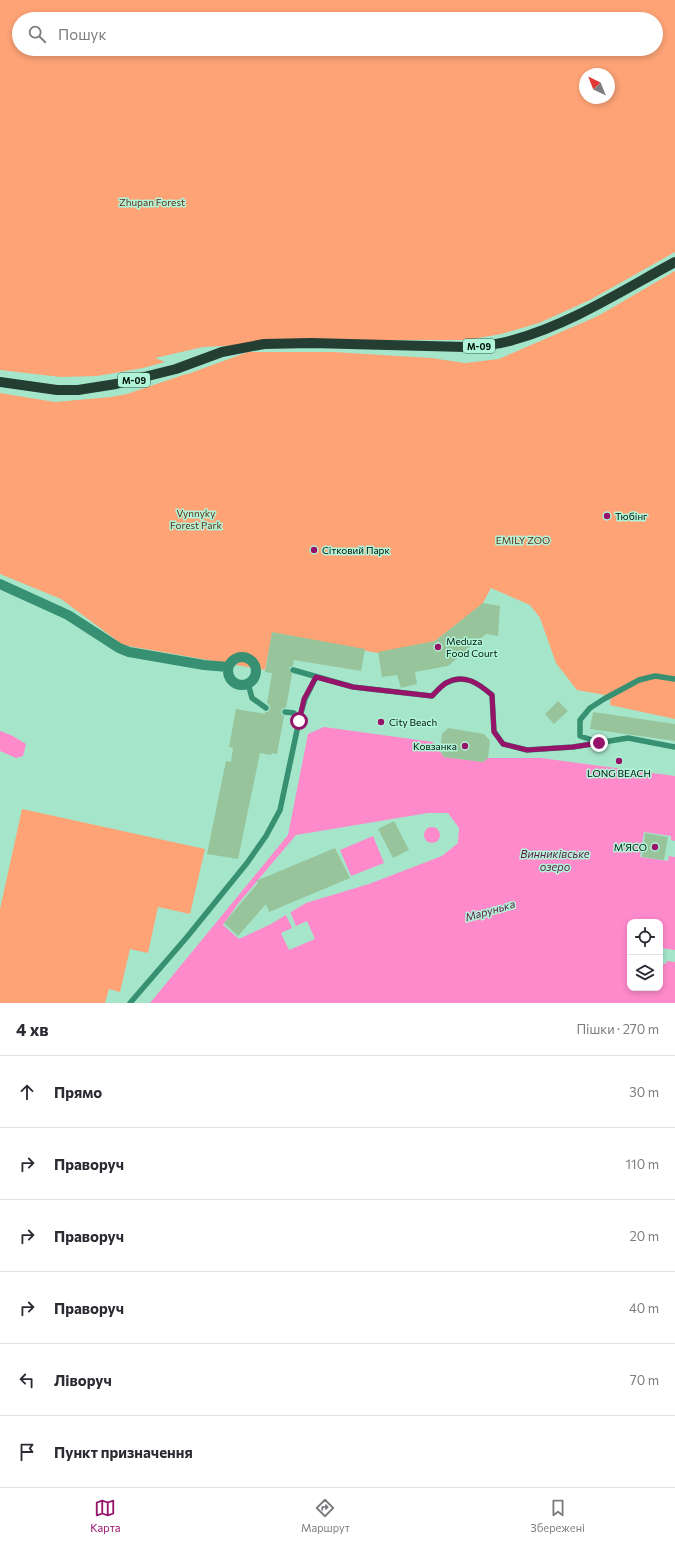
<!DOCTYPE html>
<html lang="uk">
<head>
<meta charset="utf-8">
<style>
  body { margin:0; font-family:Commissioner,sans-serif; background:#f2f2f3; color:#2b2b33 }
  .controls { position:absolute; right:12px; bottom:12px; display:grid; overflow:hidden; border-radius:8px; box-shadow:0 2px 6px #0003 }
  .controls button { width:36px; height:36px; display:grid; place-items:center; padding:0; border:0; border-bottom:1px solid #e1e1e2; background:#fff; color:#2b2b33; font:20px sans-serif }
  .compass { position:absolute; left:579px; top:68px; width:36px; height:36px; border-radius:50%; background:#fff; box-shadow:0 2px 6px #0003; rotate:317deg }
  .stop { position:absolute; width:12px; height:12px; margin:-9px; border:3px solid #96136a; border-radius:50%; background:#fff }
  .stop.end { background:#96136a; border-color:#fff; box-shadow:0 1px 4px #0008 }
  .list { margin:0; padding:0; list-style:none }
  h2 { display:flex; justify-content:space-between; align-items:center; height:52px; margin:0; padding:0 16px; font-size:17px }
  h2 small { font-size:13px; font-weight:400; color:#7c7c81 }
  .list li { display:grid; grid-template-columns:26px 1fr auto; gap:12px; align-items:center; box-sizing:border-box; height:72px; padding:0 16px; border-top:1px solid #e1e1e2 }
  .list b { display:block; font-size:15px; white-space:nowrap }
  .list em { font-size:13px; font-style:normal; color:#7c7c81 }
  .icon { flex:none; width:22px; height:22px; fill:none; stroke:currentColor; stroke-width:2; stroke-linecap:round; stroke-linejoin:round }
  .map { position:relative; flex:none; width:675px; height:1003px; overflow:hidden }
  .search { position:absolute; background:#fff; box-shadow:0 2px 6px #0003; left:12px; right:12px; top:12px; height:44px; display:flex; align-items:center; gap:10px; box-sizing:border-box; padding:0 14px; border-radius:22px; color:#7c7c81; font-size:15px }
  .sheet { height:484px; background:#fff }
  nav { display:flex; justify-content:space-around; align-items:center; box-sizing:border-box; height:56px; border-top:1px solid #e1e1e2; background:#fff; font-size:11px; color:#7c7c81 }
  nav a { display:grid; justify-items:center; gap:2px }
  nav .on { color:#96136a }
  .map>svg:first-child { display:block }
  .green { fill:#fda376; fill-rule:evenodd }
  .water { fill:#fe89cb; fill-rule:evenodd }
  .pier { fill:#a5e6cb }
  .building { fill:#97c49a }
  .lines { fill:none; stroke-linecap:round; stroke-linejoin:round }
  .service { stroke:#369071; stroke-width:5.5 }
  .minor { stroke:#369071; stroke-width:10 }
  .primary { stroke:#243e33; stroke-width:10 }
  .route { stroke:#96136a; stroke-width:5 }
  .poi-dot { fill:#96136a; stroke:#b2f4d8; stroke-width:1.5 }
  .labels { text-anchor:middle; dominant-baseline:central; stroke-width:3; stroke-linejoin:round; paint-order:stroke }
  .shield { fill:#b2f4d8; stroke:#355849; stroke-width:1 }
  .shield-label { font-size:9px; font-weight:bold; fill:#00150c }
  .park-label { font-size:10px; fill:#5c2e16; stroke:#b2f4d8 }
  .poi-label { font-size:10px; fill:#00150c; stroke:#b2f4d8; text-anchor:start }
  .water-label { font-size:11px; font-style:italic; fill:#5e1643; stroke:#b2f4d8 }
</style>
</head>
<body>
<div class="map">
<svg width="675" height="1003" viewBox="0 0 675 1003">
  <rect width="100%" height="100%" fill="#a5e6cb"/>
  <!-- green -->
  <path class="green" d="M0,0H675V252L590,300L539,323L501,334L467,340H342L203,347L155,358L165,362L143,368L97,376L61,377L0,370ZM19,19H656V49H19ZM585,74H609V98H585Z
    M675,271V719L610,705L611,696L577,690L556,663L540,618L530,605L491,588L483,603L476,609L435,641L424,645L378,653L272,634L265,670L123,645L61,599L0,574V393L55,402L111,397L127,394L186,374H188L248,352H333L431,358L465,363L499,359L598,316Z
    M22,809L205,849L190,914L158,907L148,953L130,949L120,992L109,989L105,1003H0V909Z"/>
  <!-- water -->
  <path class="water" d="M324,727L433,742L444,757L483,762L488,758H541L675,776V1003H150L288,835L308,734ZM428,813H448L459,828L458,843L442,856L369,884L306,903L271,924L239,939L223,925L237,905L296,835ZM630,922H660V988H630Z
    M0,731L11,735L26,744L23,756L16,758L0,751Z
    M424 835a8 8 0 1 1 16 0a8 8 0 1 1-16 0Z
    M373,836L384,863L351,876L340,850Z"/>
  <!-- pier -->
  <path class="pier" d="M644,832L671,836V840L675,841V857L669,856L668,861L640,857Z
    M290,911L296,926L307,921L315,939L289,950L281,933L292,928L285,913Z
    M660,948L675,950V962L667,961L666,964L660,963Z"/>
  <!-- building -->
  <path class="building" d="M483,603L500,606L498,636L486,634L448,666L415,672L417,684L401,688L397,675L382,677L378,652L435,641Z
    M272,632L365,649L361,671L294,660L293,666L290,667L289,669L292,674L286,708H283L281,711V714L284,716L277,754L272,753L271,755L260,753L238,859L207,854L226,761L231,762L233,748L229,747L236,709L265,714V712H268L270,709V706L267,703L272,673L265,672Z
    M558,701L568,711L554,724L545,714Z
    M593,712L675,724V741L590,729Z
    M448,728L484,734L490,741L488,758L483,762L444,757L440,751L442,734Z
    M394,821L409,850L393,858L378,829Z
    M645,833L668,837L664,860L642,857Z
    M335,848L350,878L269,912L266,904L238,936L224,923L258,883L256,881Z"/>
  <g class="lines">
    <!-- service -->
    <path class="service" d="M293,670L353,687L432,696C436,692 441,686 446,683C464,673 478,683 492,695L494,731L503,744L527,750L573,747L628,738L675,747
      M248,683L252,698L266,708
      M299,720L305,699L316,677
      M598,742L580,736V720L590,708L604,699L639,680L655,676L675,679
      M130,1003L187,937L247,863L266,836L280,810L299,721L294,713L285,712"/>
    <!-- minor -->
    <path class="minor" d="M0,584L68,615L119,648L129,652L204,665L228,667
      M228 671a14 14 0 1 1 28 0a14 14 0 1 1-28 0Z"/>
    <!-- primary -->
    <path class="primary" d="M0,382L57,390H78L116,384L176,369L222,352L264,344L311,343L465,347C481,346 498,345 513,340C571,324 623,290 675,262"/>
  </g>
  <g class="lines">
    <!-- route -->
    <path class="route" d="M299,721L304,699L316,677L353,687L432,696C436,692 441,686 446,683C464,673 478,683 492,695L494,732L503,744L527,750L573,747L599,743"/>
  </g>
  <!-- markers -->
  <g class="poi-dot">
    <circle cx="607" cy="516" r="4"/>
    <circle cx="314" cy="550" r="4"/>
    <circle cx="438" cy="647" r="4"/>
    <circle cx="381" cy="722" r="4"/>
    <circle cx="465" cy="746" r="4"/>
    <circle cx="619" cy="761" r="4"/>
    <circle cx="655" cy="847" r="4"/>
  </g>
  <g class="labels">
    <!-- shield labels -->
    <g class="shield">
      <rect x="463" y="339" width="32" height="14" rx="3"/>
      <rect x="118" y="373" width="32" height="14" rx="3"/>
    </g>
    <g class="shield-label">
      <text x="479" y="346">М-09</text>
      <text x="134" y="380">М-09</text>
    </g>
    <!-- park labels -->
    <g class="park-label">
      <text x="152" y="202">Zhupan Forest</text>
      <text x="196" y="513">Vynnyky<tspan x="196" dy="12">Forest Park</tspan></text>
      <text x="523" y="540">EMILY ZOO</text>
    </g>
    <!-- poi labels -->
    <g class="poi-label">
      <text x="615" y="516">Тюбінг</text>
      <text x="322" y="550">Сітковий Парк</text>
      <text x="446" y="641">Meduza<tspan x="446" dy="12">Food Court</tspan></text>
      <text x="389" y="722">City Beach</text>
      <text x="457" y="746" text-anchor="end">Ковзанка</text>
      <text x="619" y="773" text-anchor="middle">LONG BEACH</text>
      <text x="647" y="847" text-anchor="end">М’ЯСО</text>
    </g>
    <!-- water labels -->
    <g class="water-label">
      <text x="555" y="853">Винниківське<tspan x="555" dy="13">озеро</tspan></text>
      <text transform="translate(490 910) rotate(-16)">Марунька</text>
    </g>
  </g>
</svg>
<div class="controls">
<button><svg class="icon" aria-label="locate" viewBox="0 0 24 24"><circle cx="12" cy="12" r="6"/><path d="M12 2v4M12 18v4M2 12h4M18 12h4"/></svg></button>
<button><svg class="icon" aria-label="layers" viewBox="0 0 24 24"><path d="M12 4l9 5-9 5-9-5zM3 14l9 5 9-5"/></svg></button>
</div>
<svg class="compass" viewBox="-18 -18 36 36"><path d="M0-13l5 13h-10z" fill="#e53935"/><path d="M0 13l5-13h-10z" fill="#7c7c81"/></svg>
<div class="stop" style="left:299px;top:721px"></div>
<div class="stop end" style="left:599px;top:743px"></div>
<div class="search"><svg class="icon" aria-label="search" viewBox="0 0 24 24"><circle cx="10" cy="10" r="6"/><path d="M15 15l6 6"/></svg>Пошук</div>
</div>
<section class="sheet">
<h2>4 хв<small>Пішки · 270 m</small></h2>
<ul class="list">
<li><svg class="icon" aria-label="ahead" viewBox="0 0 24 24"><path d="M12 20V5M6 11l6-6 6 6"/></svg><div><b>Прямо</b></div><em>30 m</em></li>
<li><svg class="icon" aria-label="right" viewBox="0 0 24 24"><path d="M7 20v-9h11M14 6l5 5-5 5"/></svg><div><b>Праворуч</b></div><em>110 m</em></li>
<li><svg class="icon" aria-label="right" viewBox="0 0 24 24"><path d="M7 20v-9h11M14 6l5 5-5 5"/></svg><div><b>Праворуч</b></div><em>20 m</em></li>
<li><svg class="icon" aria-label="right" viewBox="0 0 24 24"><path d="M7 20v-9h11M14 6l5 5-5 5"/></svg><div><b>Праворуч</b></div><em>40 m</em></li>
<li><svg class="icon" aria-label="left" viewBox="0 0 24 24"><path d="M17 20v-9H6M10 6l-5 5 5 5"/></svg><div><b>Ліворуч</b></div><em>70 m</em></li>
<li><svg class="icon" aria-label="arrive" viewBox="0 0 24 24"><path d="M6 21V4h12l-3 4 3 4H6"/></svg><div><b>Пункт призначення</b></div></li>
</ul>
</section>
<nav>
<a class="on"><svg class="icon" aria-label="map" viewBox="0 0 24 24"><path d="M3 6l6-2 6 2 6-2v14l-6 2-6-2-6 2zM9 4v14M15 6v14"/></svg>Карта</a>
<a><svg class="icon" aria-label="directions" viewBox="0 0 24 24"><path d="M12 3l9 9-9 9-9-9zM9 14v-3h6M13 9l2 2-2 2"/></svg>Маршрут</a>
<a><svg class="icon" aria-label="saved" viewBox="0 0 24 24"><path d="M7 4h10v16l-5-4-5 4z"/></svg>Збережені</a>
</nav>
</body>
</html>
